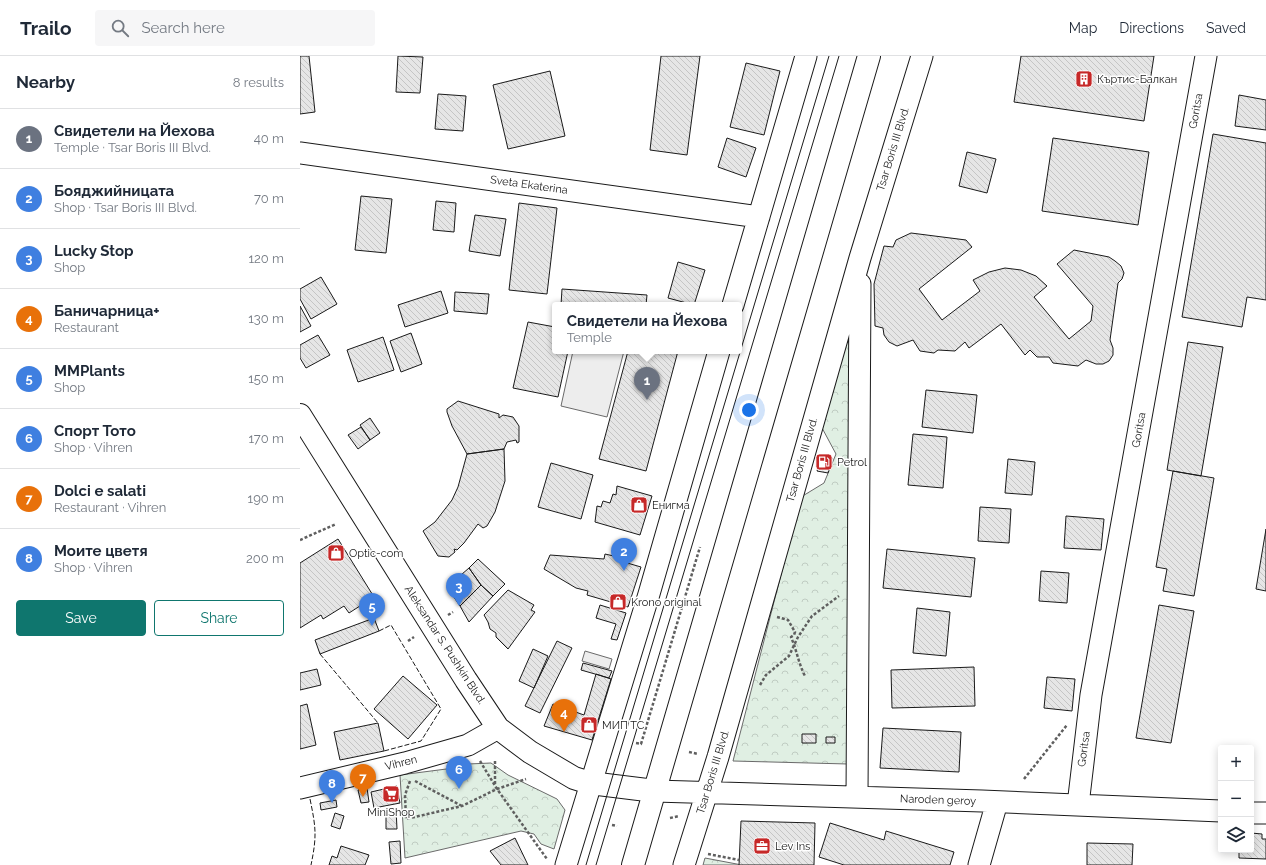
<!DOCTYPE html>
<html lang="en">
<head>
<meta charset="utf-8">
<style>
  body { margin:0; font-family:Raleway,sans-serif; background:#f6f6f7; color:#1f2937 }
  .controls { position:absolute; right:12px; bottom:12px; display:grid; overflow:hidden; border-radius:4px; box-shadow:0 2px 10px #0003 }
  .controls button { width:36px; height:36px; display:grid; place-items:center; padding:0; border:0; border-bottom:1px solid #e0e1e3; background:#fff; color:#1f2937; font:20px sans-serif }
  .you { position:absolute; left:449px; top:354px; width:14px; height:14px; margin:-10px; border:3px solid #fff; border-radius:50%; background:#1a73e8; box-shadow:0 0 0 6px #1a73e833 }
  .badge { display:grid; place-items:center; width:26px; height:26px; border-radius:50%; background:#0f766e; color:#fff; font-size:13px; font-weight:700 }
  .pin { position:absolute; translate:-50% -33px; filter:drop-shadow(0 1px 2px #0008) }
  .pin::after { content:''; position:absolute; top:21px; width:14px; height:12px; background:inherit; clip-path:polygon(0 0,100% 0,50% 100%) }
  .popup { position:absolute; left:252px; top:246px; width:190px; height:52px; box-sizing:border-box; display:grid; place-content:center; border-radius:4px; background:#fff; filter:drop-shadow(0 1px 3px #0005); font-size:13px; white-space:nowrap; color:#747a83 }
  .popup b { font-size:15px; color:#1f2937 }
  .popup::after { content:''; position:absolute; left:50%; top:100%; margin-left:-8px; border:8px solid transparent; border-top-color:#fff }
  .list { margin:0; padding:0; list-style:none }
  h2 { display:flex; justify-content:space-between; align-items:center; height:52px; margin:0; padding:0 16px; font-size:17px }
  h2 small { font-size:13px; font-weight:400; color:#747a83 }
  .list li { display:grid; grid-template-columns:26px 1fr auto; gap:12px; align-items:center; box-sizing:border-box; height:60px; padding:0 16px; border-top:1px solid #e0e1e3 }
  .list b { display:block; font-size:15px; white-space:nowrap }
  .list p { margin:0; font-size:13px; white-space:nowrap; color:#747a83 }
  .list em { font-size:13px; font-style:normal; color:#747a83 }
  .actions { display:flex; gap:8px; padding:12px 16px }
  .actions a { flex:1; padding:9px 0; border:1px solid #0f766e; border-radius:4px; text-align:center; font-size:14px; color:#0f766e }
  .actions .main { background:#0f766e; color:#fff }
  .icon { flex:none; width:22px; height:22px; fill:none; stroke:currentColor; stroke-width:2; stroke-linecap:round; stroke-linejoin:round }
  .map { position:relative; flex:none; width:966px; height:809px; overflow:hidden }
  header { display:flex; align-items:center; gap:24px; box-sizing:border-box; height:56px; padding:0 20px; background:#fff; border-bottom:1px solid #e0e1e3 }
  header strong { font-size:19px }
  nav { display:flex; gap:22px; margin-inline-start:auto; font-size:14px }
  .search { width:280px; height:36px; background:#f6f6f7; display:flex; align-items:center; gap:10px; box-sizing:border-box; padding:0 14px; border-radius:4px; color:#747a83; font-size:15px }
  main { display:flex }
  aside { flex:1; background:#fff }
  .map>svg:first-child { display:block }
  .park { fill:url(#park-crowns); stroke:#6a6a6a }
  .parking { fill:#ededed; stroke:#6a6a6a }
  .building { fill:url(#building-back-hatch); stroke:#1a1a1a }
  .lines { fill:none; stroke-linecap:round; stroke-linejoin:round }
  .minor-casing { stroke:#1a1a1a; stroke-width:23 }
  .major-casing { stroke:#1a1a1a; stroke-width:24 }
  .path { stroke:#5f5f5f; stroke-width:2.5; stroke-dasharray:3 2; stroke-linecap:butt }
  .minor { stroke:#fff; stroke-width:21 }
  .major { stroke:#fff; stroke-width:22 }
  .tram { stroke:#1a1a1a; stroke-width:1 }
  .fence { stroke:#1a1a1a; stroke-width:1; stroke-dasharray:5 2; stroke-linecap:butt }
  .labels { text-anchor:middle; dominant-baseline:central; stroke-width:3; stroke-linejoin:round; paint-order:stroke }
  .poi-label { font-size:11px; fill:#1a1a1a; stroke:#fff; text-anchor:start }
  .street-label { font-size:11px; fill:#1a1a1a; stroke:#fff }
</style>
</head>
<body>
<header>
<strong>Trailo</strong>
<div class="search"><svg class="icon" aria-label="search" viewBox="0 0 24 24"><circle cx="10" cy="10" r="6"/><path d="M15 15l6 6"/></svg>Search here</div>
<nav><a>Map</a><a>Directions</a><a>Saved</a></nav>
</header>
<main>
<aside>
<h2>Nearby<small>8 results</small></h2>
<ul class="list">
<li><span class="badge" style="background:#6b7280">1</span><div><b>Свидетели на Йехова</b><p>Temple · Tsar Boris III Blvd.</p></div><em>40 m</em></li>
<li><span class="badge" style="background:#3f7fe0">2</span><div><b>Бояджийницата</b><p>Shop · Tsar Boris III Blvd.</p></div><em>70 m</em></li>
<li><span class="badge" style="background:#3f7fe0">3</span><div><b>Lucky Stop</b><p>Shop</p></div><em>120 m</em></li>
<li><span class="badge" style="background:#e8710a">4</span><div><b>Баничарница+</b><p>Restaurant</p></div><em>130 m</em></li>
<li><span class="badge" style="background:#3f7fe0">5</span><div><b>MMPlants</b><p>Shop</p></div><em>150 m</em></li>
<li><span class="badge" style="background:#3f7fe0">6</span><div><b>Спорт Тото</b><p>Shop · Vihren</p></div><em>170 m</em></li>
<li><span class="badge" style="background:#e8710a">7</span><div><b>Dolci e salati</b><p>Restaurant · Vihren</p></div><em>190 m</em></li>
<li><span class="badge" style="background:#3f7fe0">8</span><div><b>Моите цветя</b><p>Shop · Vihren</p></div><em>200 m</em></li>
</ul>
<div class="actions"><a class="main">Save</a><a>Share</a></div>
</aside>
<div class="map">
<svg width="966" height="809" viewBox="0 0 966 809">
  <defs>
    <pattern id="park-crowns" width="20" height="18" patternUnits="userSpaceOnUse"><rect width="20" height="18" fill="#e0efe3"/><path d="M2 6a3 3 0 1 1 6 0M12 15a3 3 0 1 1 6 0" fill="none" stroke="#c0ccc2"/></pattern>
    <pattern id="building-back-hatch" width="6" height="6" patternUnits="userSpaceOnUse"><rect width="6" height="6" fill="#e6e6e6"/><path d="M-1 5l2 2M0 0l6 6M5-1l2 2" fill="none" stroke="#c5c5c5"/></pattern>
  </defs>
  <rect width="100%" height="100%" fill="#fff"/>
  <!-- park -->
  <path class="park" d="M544,285L552,287L548,708L433,705L501,441L524,427L536,398L521,370Z
    M191,707L208,719L257,743L265,754L254,793L241,788L234,778L221,775L105,802L100,719L154,712L168,708Z
    M405,802L442,809H403Z"/>
  <!-- parking -->
  <path class="parking" d="M273,295H324L307,361L261,350Z
    M285,595L312,603L309,613L282,605Z"/>
  <!-- building -->
  <path class="building" d="M0,0H9L15,56L0,58Z
    M98,0L123,1L120,37L96,36Z
    M361,0H400L387,99L350,94Z
    M721,0H854L844,65L714,46Z
    M446,7L480,15L464,79L430,71Z
    M250,15L265,80L208,93L193,29Z
    M138,38L166,40L163,75L135,73Z
    M939,39L966,44V74L935,70Z
    M913,78L966,87V244L947,241L942,271L882,261Z
    M427,82L456,92L446,121L418,111Z
    M753,82L849,96L838,169L742,155Z
    M667,96L696,103L687,137L659,130Z
    M61,140L92,143L86,197L55,194Z
    M136,145L156,147L154,176L133,174Z
    M219,147L257,152L247,238L209,234Z
    M175,159L206,163L200,200L169,195Z
    M611,177L666,184L672,191L619,233L642,264L680,235L673,224L689,216L705,212L721,214L736,220L747,230L734,241L769,283L791,265L793,250L757,208L774,194L809,201L815,205L821,210L824,217L822,223L818,227L810,284L813,292V299L809,305L803,308H796L786,304L778,310L753,307L749,301H737L730,294L725,299L701,268L669,292L665,286L655,295L638,294L634,297L620,295L613,284L597,290L589,286L584,279L583,272L575,270L574,228L584,190L593,191L596,184Z
    M378,206L405,214L394,249L368,242Z
    M21,221L37,248L11,263L0,243V233Z
    M262,233L347,239L346,249H261Z
    M141,235L148,257L105,271L98,249Z
    M155,236L189,238L187,258L154,255Z
    M0,250L11,270L0,276Z
    M228,266L255,271V295H268L258,341L213,332Z
    M111,277L122,308L101,316L90,285Z
    M18,279L30,299L6,312L0,302V289Z
    M83,281L94,314L58,326L47,294Z
    M888,286L923,291L901,420L867,414Z
    M328,295H378L346,415L299,403Z
    M626,334L677,339L673,377L622,371Z
    M158,345L199,358V362L203,359L213,361L219,370V386L217,387L216,384L207,386L204,393L167,398L152,370L147,356V353Z
    M70,362L80,377L70,384L60,369Z
    M61,371L70,384L58,393L48,379Z
    M613,378L647,381L643,432L608,429Z
    M204,393L205,425L195,456L187,470L183,472L178,468L164,487L157,494L154,493L155,496L149,501L138,500L123,475L135,466L152,444L158,431L167,398Z
    M522,399L532,402L528,417L517,415Z
    M708,403L735,406L732,439L705,437Z
    M251,407L293,419L281,463L238,451Z
    M873,415L914,422L894,540L863,535L867,513L856,511Z
    M317,430L352,440L340,479L295,466L297,450L301,451L303,445L310,447L313,438L316,439Z
    M680,451L711,453L709,487L678,485Z
    M766,460L804,463L801,494L764,492Z
    M966,473V535L956,533Z
    M38,483L74,541L49,557L44,550L23,563L21,559L0,572V507Z
    M587,493L675,502L671,541L583,532Z
    M305,498L318,501L317,504L341,511L328,551L287,539L288,535L276,532L244,513L250,499L304,503Z
    M178,503L205,528L193,540L181,529L169,512Z
    M169,512L181,529L160,550L147,531Z
    M741,515L769,517L767,547L739,545Z
    M181,529L193,540L169,566L160,550Z
    M208,534L234,549L231,554L235,556L208,593L196,581V577L190,573L188,566L184,559Z
    M300,549L326,557L317,584L311,583L316,568L296,562Z
    M859,549L894,555L871,687L836,682Z
    M617,552L650,556L646,600L613,597Z
    M74,562L79,575L20,598L15,584Z
    M257,585L272,592L240,657L225,650Z
    M233,593L248,600L234,632L219,625Z
    M283,607L312,615L309,622L281,614Z
    M674,611L675,650L592,652L591,614Z
    M17,613L21,629L0,634V617Z
    M296,618L311,623L292,684L244,670L253,648L284,659Z
    M103,620L137,649L108,683L74,653Z
    M747,621L775,623L772,655L744,652Z
    M7,648L16,689L0,693V650Z
    M78,667L84,695L40,704L34,676Z
    M583,672L661,676L659,716L580,712Z
    M502,678H516V687H502Z
    M526,681H535V687H526Z
    M97,730L100,747L74,752L71,736Z
    M67,732L69,746L61,747L58,734Z
    M36,744L37,751L21,754L20,747Z
    M96,753L97,773H86V754Z
    M35,757L44,760L40,773L31,770Z
    M441,765L515,767L514,809H439Z
    M530,767L584,784L586,775L654,796L650,809H544L519,801Z
    M951,777L962,778V783H966V803L939,802V794H951Z
    M215,782L228,809H201L190,795Z
    M100,785L101,807L91,808L89,786Z
    M787,787L833,788L832,809H787Z
    M41,790L69,799L65,809H29L32,800L37,802Z"/>
  <g class="lines">
    <!-- minor casing -->
    <g class="minor-casing">
      <path id="minor" d="M0,97L459,161
        M433,249L506,0
        M0,732L105,707L168,689L198,672
        M355,735L682,745L921,755
        M557,741L560,228
        M778,749L791,639L906,0
        M951,757H966
        M266,809L349,538L419,295
        M384,809L418,701L560,202L622,0
        M679,809L697,746"/>
    </g>
    <!-- major casing -->
    <g class="major-casing">
      <path id="major" d="M0,359L166,624L198,672L230,696L274,722L290,727L355,735
        M333,809L569,0"/>
    </g>
    <!-- path -->
    <path class="path" d="M0,484L36,468
      M148,559L153,556
      M477,561L488,564L495,576L494,579L491,581C497,595 498,606 505,620
      M108,585L114,581
      M460,629L466,619L489,600L498,581L512,560L539,540
      M336,687L342,688
      M341,688L400,491
      M389,696L398,698
      M180,705L197,733L247,803
      M724,723L767,669
      M110,725L105,739L106,763L162,750L197,733L226,723
      M115,725L162,750
      M195,728V705
      M370,762L379,760
      M312,769L317,770
      M408,798L439,804"/>
    <!-- minor -->
    <use href="#minor" class="minor"/>
    <!-- major -->
    <use href="#major" class="major"/>
    <!-- tram -->
    <path class="tram" d="M286,809L529,0
      M296,809L539,0"/>
    <!-- fence -->
    <path class="fence" d="M79,575L91,569L141,653L121,685L84,695
      M20,598L78,667
      M10,743C16,772 17,780 11,809"/>
  </g>
  <!-- icons -->
  <defs>
    <g id="building-square" transform="scale(0.9)"><rect x="-9" y="-9" width="18" height="18" rx="4" fill="#c62828" stroke="#fff"/><path d="M-4-6H4V6H1V3H-1V6H-4ZM-2.5-4.3h1.7v1.8h-1.7ZM.8-4.3h1.7v1.8H.8ZM-2.5-1h1.7V.8h-1.7ZM.8-1h1.7V.8H.8Z" fill="#fff"/></g>
    <g id="fuel-square" transform="scale(0.9)"><rect x="-9" y="-9" width="18" height="18" rx="4" fill="#c62828" stroke="#fff"/><path d="M-5.5-6h7V0h2V4h1.3V-2.5L3-4.5l.8-.8L6-3V5H2.5V1h-1V6h-7ZM-4.2-4.7v3.2H.2V-4.7Z" fill="#fff"/></g>
    <g id="shop-square" transform="scale(0.9)"><rect x="-9" y="-9" width="18" height="18" rx="4" fill="#c62828" stroke="#fff"/><path d="M-5-2.5h2.3a2.7 3.5 0 0 1 5.4 0H5L5.5 6h-11ZM-1.5-2.5h3a1.5 2.3 0 0 0-3 0Z" fill="#fff"/></g>
    <g id="supermarket-square" transform="scale(0.9)"><rect x="-9" y="-9" width="18" height="18" rx="4" fill="#c62828" stroke="#fff"/><path d="M-6-5.5h2.5l.6 2H6L4.5 2H-2.5L-4.4-4H-6ZM-1.5 3.2a1.3 1.3 0 1 0 .1 0ZM3 3.2a1.3 1.3 0 1 0 .1 0Z" fill="#fff"/></g>
    <g id="office-square" transform="scale(0.9)"><rect x="-9" y="-9" width="18" height="18" rx="4" fill="#c62828" stroke="#fff"/><path d="M-6-3h4V-5.5h4V-3h4V5H-6ZM-1-4.5V-3h2v-1.5ZM-6 0V1H6V0Z" fill="#fff"/></g>
  </defs>
  <g fill-rule="evenodd">
    <use href="#building-square" x="784" y="23"/>
    <use href="#fuel-square" x="524" y="406"/>
    <use href="#shop-square" x="339" y="449"/>
    <use href="#shop-square" x="36" y="497"/>
    <use href="#shop-square" x="318" y="546"/>
    <use href="#shop-square" x="289" y="669"/>
    <use href="#supermarket-square" x="91" y="738"/>
    <use href="#office-square" x="462" y="790"/>
  </g>
  <g class="labels">
    <!-- poi labels -->
    <g class="poi-label">
      <text x="797" y="23">Къртис-Балкан</text>
      <text x="537" y="406">Petrol</text>
      <text x="352" y="449">Енигма</text>
      <text x="49" y="497">Optic-com</text>
      <text x="331" y="546">Krono original</text>
      <text x="302" y="669">МИП ТС</text>
      <text x="91" y="756" text-anchor="middle">MiniShop</text>
      <text x="475" y="790">Lev Ins</text>
    </g>
    <!-- street labels -->
    <g class="street-label">
      <text transform="translate(896 55) rotate(-80)">Goritsa</text>
      <text transform="translate(593 93) rotate(-73)">Tsar Boris III Blvd.</text>
      <text transform="translate(229 129) rotate(8)">Sveta Ekaterina</text>
      <text transform="translate(839 374) rotate(-80)">Goritsa</text>
      <text transform="translate(502 404) rotate(-74)">Tsar Boris III Blvd.</text>
      <text transform="translate(145 589) rotate(57)">Aleksandar S. Pushkin Blvd.</text>
      <text transform="translate(784 693) rotate(-82)">Goritsa</text>
      <text transform="translate(101 707) rotate(-14)">Vihren</text>
      <text transform="translate(413 716) rotate(-73)">Tsar Boris III Blvd.</text>
      <text transform="translate(638 744) rotate(2)">Naroden geroy</text>
    </g>
  </g>
</svg>
<div class="controls">
<button>+</button>
<button>−</button>
<button><svg class="icon" aria-label="layers" viewBox="0 0 24 24"><path d="M12 4l9 5-9 5-9-5zM3 14l9 5 9-5"/></svg></button>
</div>
<div class="you"></div>
<div class="pin badge" style="left:347px;top:344px;background:#6b7280">1</div>
<div class="popup"><b>Свидетели на Йехова</b>Temple</div>
<div class="pin badge" style="left:324px;top:515px;background:#3f7fe0">2</div>
<div class="pin badge" style="left:159px;top:550px;background:#3f7fe0">3</div>
<div class="pin badge" style="left:264px;top:676px;background:#e8710a">4</div>
<div class="pin badge" style="left:72px;top:570px;background:#3f7fe0">5</div>
<div class="pin badge" style="left:159px;top:733px;background:#3f7fe0">6</div>
<div class="pin badge" style="left:63px;top:741px;background:#e8710a">7</div>
<div class="pin badge" style="left:32px;top:747px;background:#3f7fe0">8</div>
</div>
</main>
</body>
</html>
